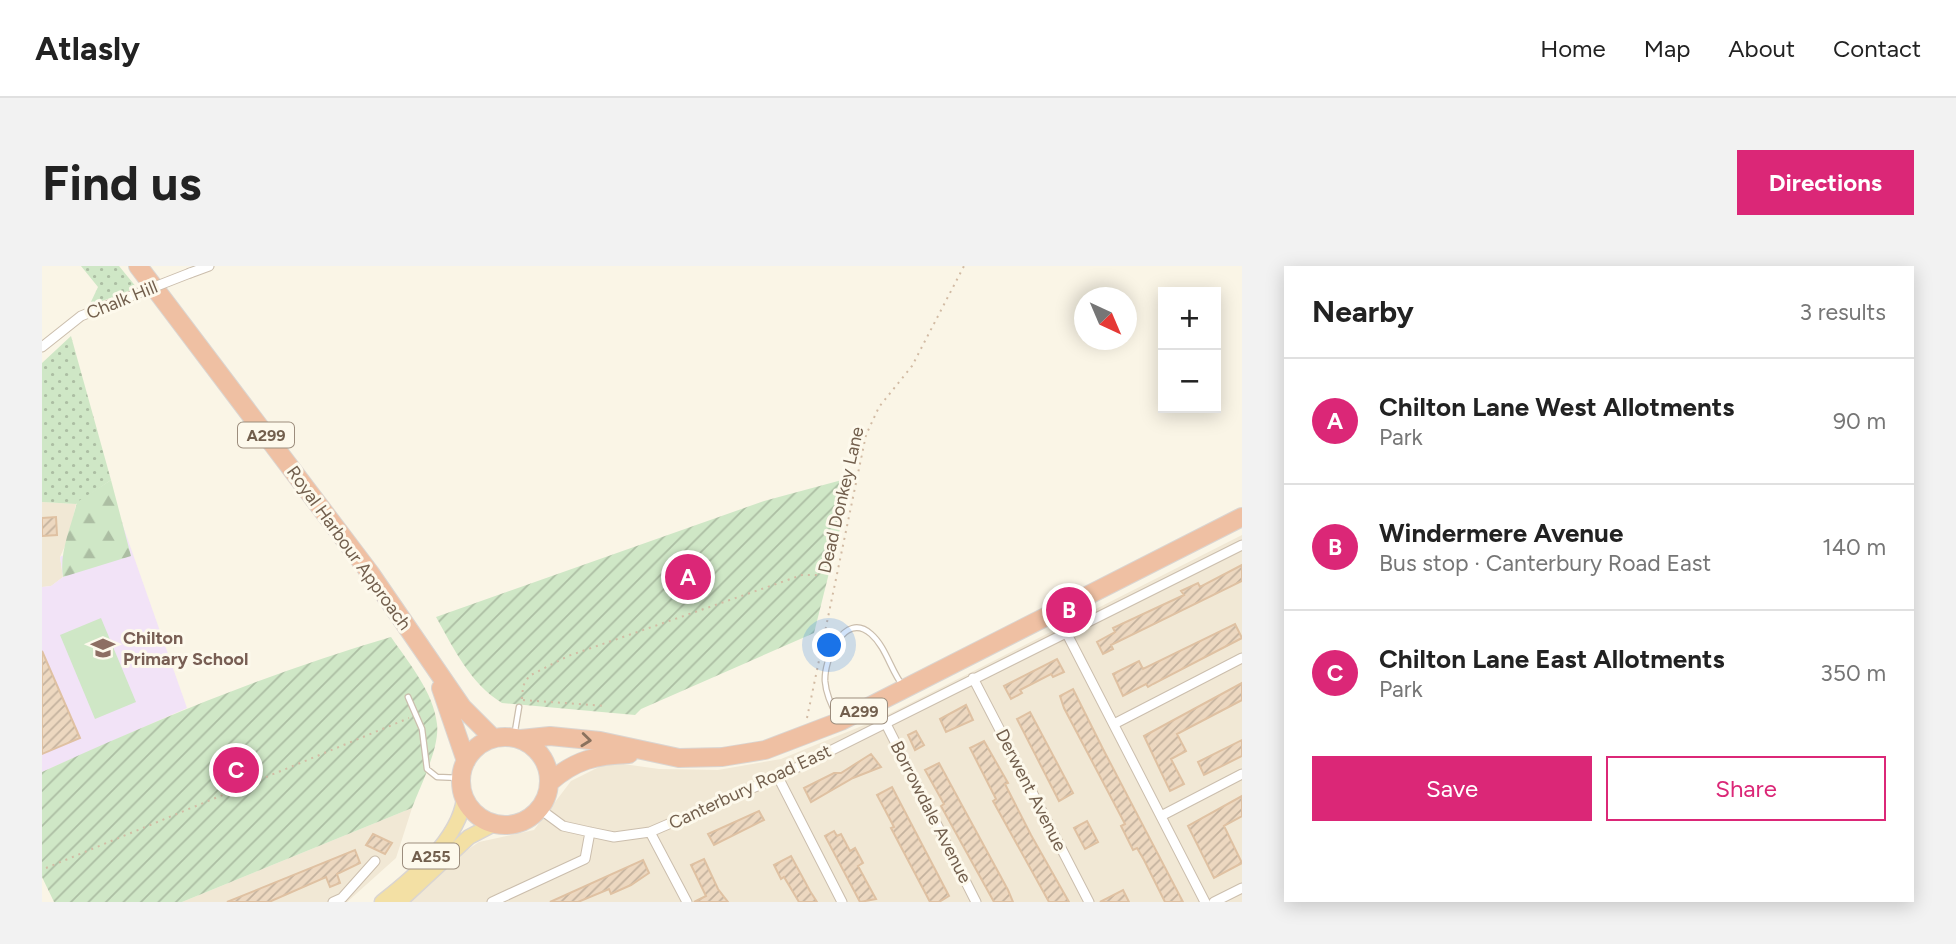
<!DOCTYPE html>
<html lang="en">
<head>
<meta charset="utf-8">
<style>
  body { margin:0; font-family:Figtree,sans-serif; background:#f2f2f2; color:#222 }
  .controls { position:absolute; right:21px; top:21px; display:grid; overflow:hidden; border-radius:0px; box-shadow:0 4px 18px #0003 }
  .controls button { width:63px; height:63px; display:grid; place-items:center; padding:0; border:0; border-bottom:2px solid #e0e0e0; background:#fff; color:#222; font:35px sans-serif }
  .compass { position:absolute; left:1032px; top:21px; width:63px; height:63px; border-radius:50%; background:#fff; box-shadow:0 4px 18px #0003; rotate:136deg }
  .you { position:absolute; left:788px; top:380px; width:24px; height:24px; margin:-18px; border:5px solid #fff; border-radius:50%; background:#1a73e8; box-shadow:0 0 0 10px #1a73e833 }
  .badge { display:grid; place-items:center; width:46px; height:46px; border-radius:50%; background:#db2777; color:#fff; font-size:23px; font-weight:700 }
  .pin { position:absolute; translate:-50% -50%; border:4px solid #fff; box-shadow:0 2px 7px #0006 }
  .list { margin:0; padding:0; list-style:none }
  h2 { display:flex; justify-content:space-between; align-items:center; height:91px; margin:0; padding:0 28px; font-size:30px }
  h2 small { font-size:23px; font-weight:400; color:#767676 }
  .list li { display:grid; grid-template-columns:46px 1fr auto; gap:21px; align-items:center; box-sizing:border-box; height:126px; padding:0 28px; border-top:2px solid #e0e0e0 }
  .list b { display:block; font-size:26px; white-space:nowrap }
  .list p { margin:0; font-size:23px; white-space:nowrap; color:#767676 }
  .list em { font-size:23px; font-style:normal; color:#767676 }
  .actions { display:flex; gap:14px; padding:21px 28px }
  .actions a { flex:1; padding:16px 0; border:2px solid #db2777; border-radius:0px; text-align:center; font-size:24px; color:#db2777 }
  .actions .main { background:#db2777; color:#fff }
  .map { position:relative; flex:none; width:1200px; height:636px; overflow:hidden; border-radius:0px }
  header { display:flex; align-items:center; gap:42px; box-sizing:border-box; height:98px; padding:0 35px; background:#fff; border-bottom:2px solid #e0e0e0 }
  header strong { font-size:33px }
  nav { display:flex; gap:38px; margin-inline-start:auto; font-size:24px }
  .intro { display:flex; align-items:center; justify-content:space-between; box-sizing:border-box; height:168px; padding:0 42px }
  h1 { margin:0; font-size:49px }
  .button { padding:18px 32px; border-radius:0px; background:#db2777; color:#fff; font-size:24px; font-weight:700 }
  main { display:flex; gap:42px; padding:0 42px }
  aside { flex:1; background:#fff; border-radius:0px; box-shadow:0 4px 18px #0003 }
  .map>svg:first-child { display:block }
  .residential { fill:#f1e8d5 }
  .education { fill:#f2e3f7 }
  .grass { fill:url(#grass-dots) }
  .forest { fill:url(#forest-firs) }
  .park { fill:#cfe7c6 }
  .garden { fill:url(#garden-furrows) }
  .building { fill:url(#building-hatch); stroke:#dfc1a2; stroke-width:2 }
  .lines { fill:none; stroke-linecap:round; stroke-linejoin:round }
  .lane-casing { stroke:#cbbead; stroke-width:7 }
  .street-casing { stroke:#cbbead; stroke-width:11 }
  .primary-casing { stroke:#dad5d1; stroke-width:17 }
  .highway-casing { stroke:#dad5d1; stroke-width:20 }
  .path { stroke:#d2bba4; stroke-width:2; stroke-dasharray:2 5; stroke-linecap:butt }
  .lane { stroke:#fff; stroke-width:4.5 }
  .street { stroke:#fff; stroke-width:9 }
  .primary { stroke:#f3e0a4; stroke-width:14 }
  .highway { stroke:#efc0a3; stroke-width:18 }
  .street-bridge-casing { stroke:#cbbead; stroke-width:11; stroke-linecap:butt }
  .street-bridge { stroke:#fff; stroke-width:9 }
  .oneway { stroke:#8b725e }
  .labels { text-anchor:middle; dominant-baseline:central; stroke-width:6; stroke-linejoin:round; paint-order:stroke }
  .shield { fill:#fdf9ec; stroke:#9c8d7d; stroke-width:2 }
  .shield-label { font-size:16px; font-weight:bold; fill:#725f4d }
  .street-label { font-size:18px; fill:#725f4d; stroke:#fdf9ec }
  .education-label { font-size:18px; font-weight:bold; fill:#785e54; stroke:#fdf9ec; text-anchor:start }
</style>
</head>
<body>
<header>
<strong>Atlasly</strong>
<nav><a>Home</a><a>Map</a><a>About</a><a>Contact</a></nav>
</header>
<div class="intro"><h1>Find us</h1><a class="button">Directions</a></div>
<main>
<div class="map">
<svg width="1200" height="636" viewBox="0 0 1200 636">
  <defs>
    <pattern id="grass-dots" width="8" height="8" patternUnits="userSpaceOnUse" patternTransform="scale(1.75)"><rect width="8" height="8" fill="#cfe7c6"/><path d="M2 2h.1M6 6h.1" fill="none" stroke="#acbea3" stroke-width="1.8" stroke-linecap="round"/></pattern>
    <pattern id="forest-firs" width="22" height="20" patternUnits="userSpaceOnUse" patternTransform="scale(1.75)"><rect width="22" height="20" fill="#cfe7c6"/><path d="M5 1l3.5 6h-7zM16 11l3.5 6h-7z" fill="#acbea3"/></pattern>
    <pattern id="garden-furrows" width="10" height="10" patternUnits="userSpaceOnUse" patternTransform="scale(1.75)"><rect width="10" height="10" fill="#cfe7c6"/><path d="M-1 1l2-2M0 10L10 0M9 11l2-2" fill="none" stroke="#acbea3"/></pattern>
    <pattern id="building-hatch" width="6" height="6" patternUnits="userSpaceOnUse" patternTransform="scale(1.75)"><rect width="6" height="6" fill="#edd8c0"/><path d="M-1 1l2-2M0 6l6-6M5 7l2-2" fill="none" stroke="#c4b29e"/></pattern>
  </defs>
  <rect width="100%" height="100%" fill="#faf5e6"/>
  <!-- residential -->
  <path class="residential" d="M0,236L34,238L27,271L18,291L21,311L9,320L0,321Z
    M1200,269V636H368L419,588L437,576L492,564L529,515L567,496L617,503L676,504L739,493L837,453Z
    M370,542L354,592L305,636H140Z"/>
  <!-- education -->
  <path class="education" d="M80,257L145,442L0,506V321L9,320L21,311L18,291Z"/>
  <!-- grass -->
  <path class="grass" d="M39,0H77L95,22L47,40L56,21Z
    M29,70L69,214L34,238L0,236V97Z"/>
  <!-- forest -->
  <path class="forest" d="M69,214L89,290L21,311C17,286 29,262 35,236Z"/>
  <!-- park -->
  <path class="park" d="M59,352L94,436L53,453L18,369Z"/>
  <!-- garden -->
  <path class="garden" d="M811,211L772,367L599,443L593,449L460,437C428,417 412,383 394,351L722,235Z
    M349,371C367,397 392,427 395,458C398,481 378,521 370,542L140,636H12L0,611V506C114,454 229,406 349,371Z"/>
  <!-- building -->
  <path class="building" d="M14,251L15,269L0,270V252Z
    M1200,299V315L1069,379L1071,383L1061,388L1055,376L1073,366L1071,362L1142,329L1139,325L1156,317L1158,321Z
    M1193,358L1200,372L1111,418L1106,421L1104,418L1081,430L1071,408L1097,395L1101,403Z
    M0,385L38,472L0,488Z
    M1015,393L1022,406L1011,411L1009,408L978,424L980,427L969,433L962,420Z
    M1200,417V434L1135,468L1144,485L1129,493L1142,518L1128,525L1102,470Z
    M1031,423L1061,483L1141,636H1123L1102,594L1095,582L1091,584L1079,560L1083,558L1022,442L1018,430Z
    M924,439L931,454L904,466L898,453Z
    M988,446L1031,527L1017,535L975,453Z
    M874,465L882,479L873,484L866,469Z
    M1200,474V490L1162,509L1156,496Z
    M942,475L966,517L963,518L989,569L1027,636H1007L951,535L954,533L928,482Z
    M829,488L839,501L811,512L769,536L762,522L792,507H799Z
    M897,497L966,624L971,636H952L899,540L902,538L883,504Z
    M850,521L907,630L897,636H888L849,562L852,561L835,529Z
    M1200,530V550L1182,560L1200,597L1172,612L1146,560Z
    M717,545L722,554L672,579L666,568Z
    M1045,555L1056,576L1043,583L1032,562Z
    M792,565L795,570L799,568L808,585L813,582L821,597L816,600L834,633L818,636L783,570Z
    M331,568L350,577L343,588L324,579Z
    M313,584L318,597L295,608L298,617L288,621L284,611L227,636H185Z
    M749,590L768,625L775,636H757L742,611L739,613L732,599Z
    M662,593L676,623L686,636H652L664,630L649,599Z
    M601,594L607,607L589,619L569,628L567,623L536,636H508Z
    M1081,624L1087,636H1058Z"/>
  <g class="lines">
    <!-- lane casing -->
    <g class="lane-casing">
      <path id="lane" d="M366,431L380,463L385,503L395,511L419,512
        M796,451C790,441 784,427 783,415C782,394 802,344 829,368C844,381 849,405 861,420
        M472,471L477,441"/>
    </g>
    <!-- street casing -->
    <g class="street-casing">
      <path id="street" d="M148,7L167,0
        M0,81L39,50L79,34
        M1024,366L1163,636
        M931,412L1047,636
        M843,456L934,636
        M1072,458L1200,392
        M736,511L800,636
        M498,543L521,560L548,566L572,571L608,566L736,511L1200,279
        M1119,550L1200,508
        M608,566L645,636
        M291,636L300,632L333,595
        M450,636L543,593L548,566
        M1172,636L1200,622"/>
    </g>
    <!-- primary casing -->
    <g class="primary-casing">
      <path id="primary" d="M340,636C371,612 417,573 422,533
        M357,636L427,571L452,558"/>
    </g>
    <!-- highway casing -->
    <g class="highway-casing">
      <path id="highway" d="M96,0L328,307L420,441L451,472
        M399,422L424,495
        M419 515a44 44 0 1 1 88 0a44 44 0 1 1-88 0Z
        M479,473L508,470L558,475L637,492L680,491L723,484L799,455L1200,251
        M508,516C533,494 554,489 587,488"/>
    </g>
    <!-- path -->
    <path class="path" d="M480,433L481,420L487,410L526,390L760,309H778
      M481,434L564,440
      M765,452L824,169L837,141L870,100L922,0
      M4,602L367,452"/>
    <!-- lane -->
    <use href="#lane" class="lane"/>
    <!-- street -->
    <use href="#street" class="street"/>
    <!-- primary -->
    <use href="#primary" class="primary"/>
    <!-- highway -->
    <use href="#highway" class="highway"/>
    <!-- street-bridge casing -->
    <g class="street-bridge-casing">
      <path id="street-bridge" d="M79,34L148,7"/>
    </g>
    <!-- street-bridge -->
    <use href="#street-bridge" class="street-bridge"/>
  </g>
  <!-- one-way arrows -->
  <defs><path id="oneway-chevron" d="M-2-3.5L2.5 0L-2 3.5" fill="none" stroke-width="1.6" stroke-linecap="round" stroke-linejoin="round" transform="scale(1.75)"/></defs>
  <use class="oneway" href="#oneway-chevron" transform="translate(544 474) rotate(6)"/>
  <!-- icons -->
  <defs>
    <g id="school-bare" transform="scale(1.89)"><path d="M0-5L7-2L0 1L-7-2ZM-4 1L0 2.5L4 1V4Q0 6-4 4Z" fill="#8d6e63" stroke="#fdf9ec" stroke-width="2.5" paint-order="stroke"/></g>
  </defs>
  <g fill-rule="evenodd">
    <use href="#school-bare" x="61" y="382"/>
  </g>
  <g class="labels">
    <!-- shield labels -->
    <g class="shield">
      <rect x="196" y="156.5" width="56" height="25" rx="5"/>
      <rect x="789" y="432.5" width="56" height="25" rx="5"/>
      <rect x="361" y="577.5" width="56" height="25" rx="5"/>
    </g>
    <g class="shield-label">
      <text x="224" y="169">A299</text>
      <text x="817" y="445">A299</text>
      <text x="389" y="590">A255</text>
    </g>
    <!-- street labels -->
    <g class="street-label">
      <text transform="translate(80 34) rotate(-22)">Chalk Hill</text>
      <text transform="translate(799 234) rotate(-77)">Dead Donkey Lane</text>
      <text transform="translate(307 282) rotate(54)">Royal Harbour Approach</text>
      <text transform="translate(708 521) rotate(-25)">Canterbury Road East</text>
      <text transform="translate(989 524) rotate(63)">Derwent Avenue</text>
      <text transform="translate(889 546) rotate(63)">Borrowdale Avenue</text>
    </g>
    <!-- education labels -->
    <g class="education-label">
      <text x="81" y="372">Chilton<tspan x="81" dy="21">Primary School</tspan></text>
    </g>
  </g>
</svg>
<div class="controls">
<button>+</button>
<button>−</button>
</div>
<svg class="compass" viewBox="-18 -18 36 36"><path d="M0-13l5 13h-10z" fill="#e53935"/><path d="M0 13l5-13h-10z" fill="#767676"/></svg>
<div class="you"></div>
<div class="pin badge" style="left:646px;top:311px">A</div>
<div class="pin badge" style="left:1027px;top:344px">B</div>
<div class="pin badge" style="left:194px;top:504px">C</div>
</div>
<aside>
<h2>Nearby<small>3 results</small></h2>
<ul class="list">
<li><span class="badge">A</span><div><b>Chilton Lane West Allotments</b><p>Park</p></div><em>90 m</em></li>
<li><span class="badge">B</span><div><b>Windermere Avenue</b><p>Bus stop · Canterbury Road East</p></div><em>140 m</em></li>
<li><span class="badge">C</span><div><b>Chilton Lane East Allotments</b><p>Park</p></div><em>350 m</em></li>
</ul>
<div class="actions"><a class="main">Save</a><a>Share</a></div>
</aside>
</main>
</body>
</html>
